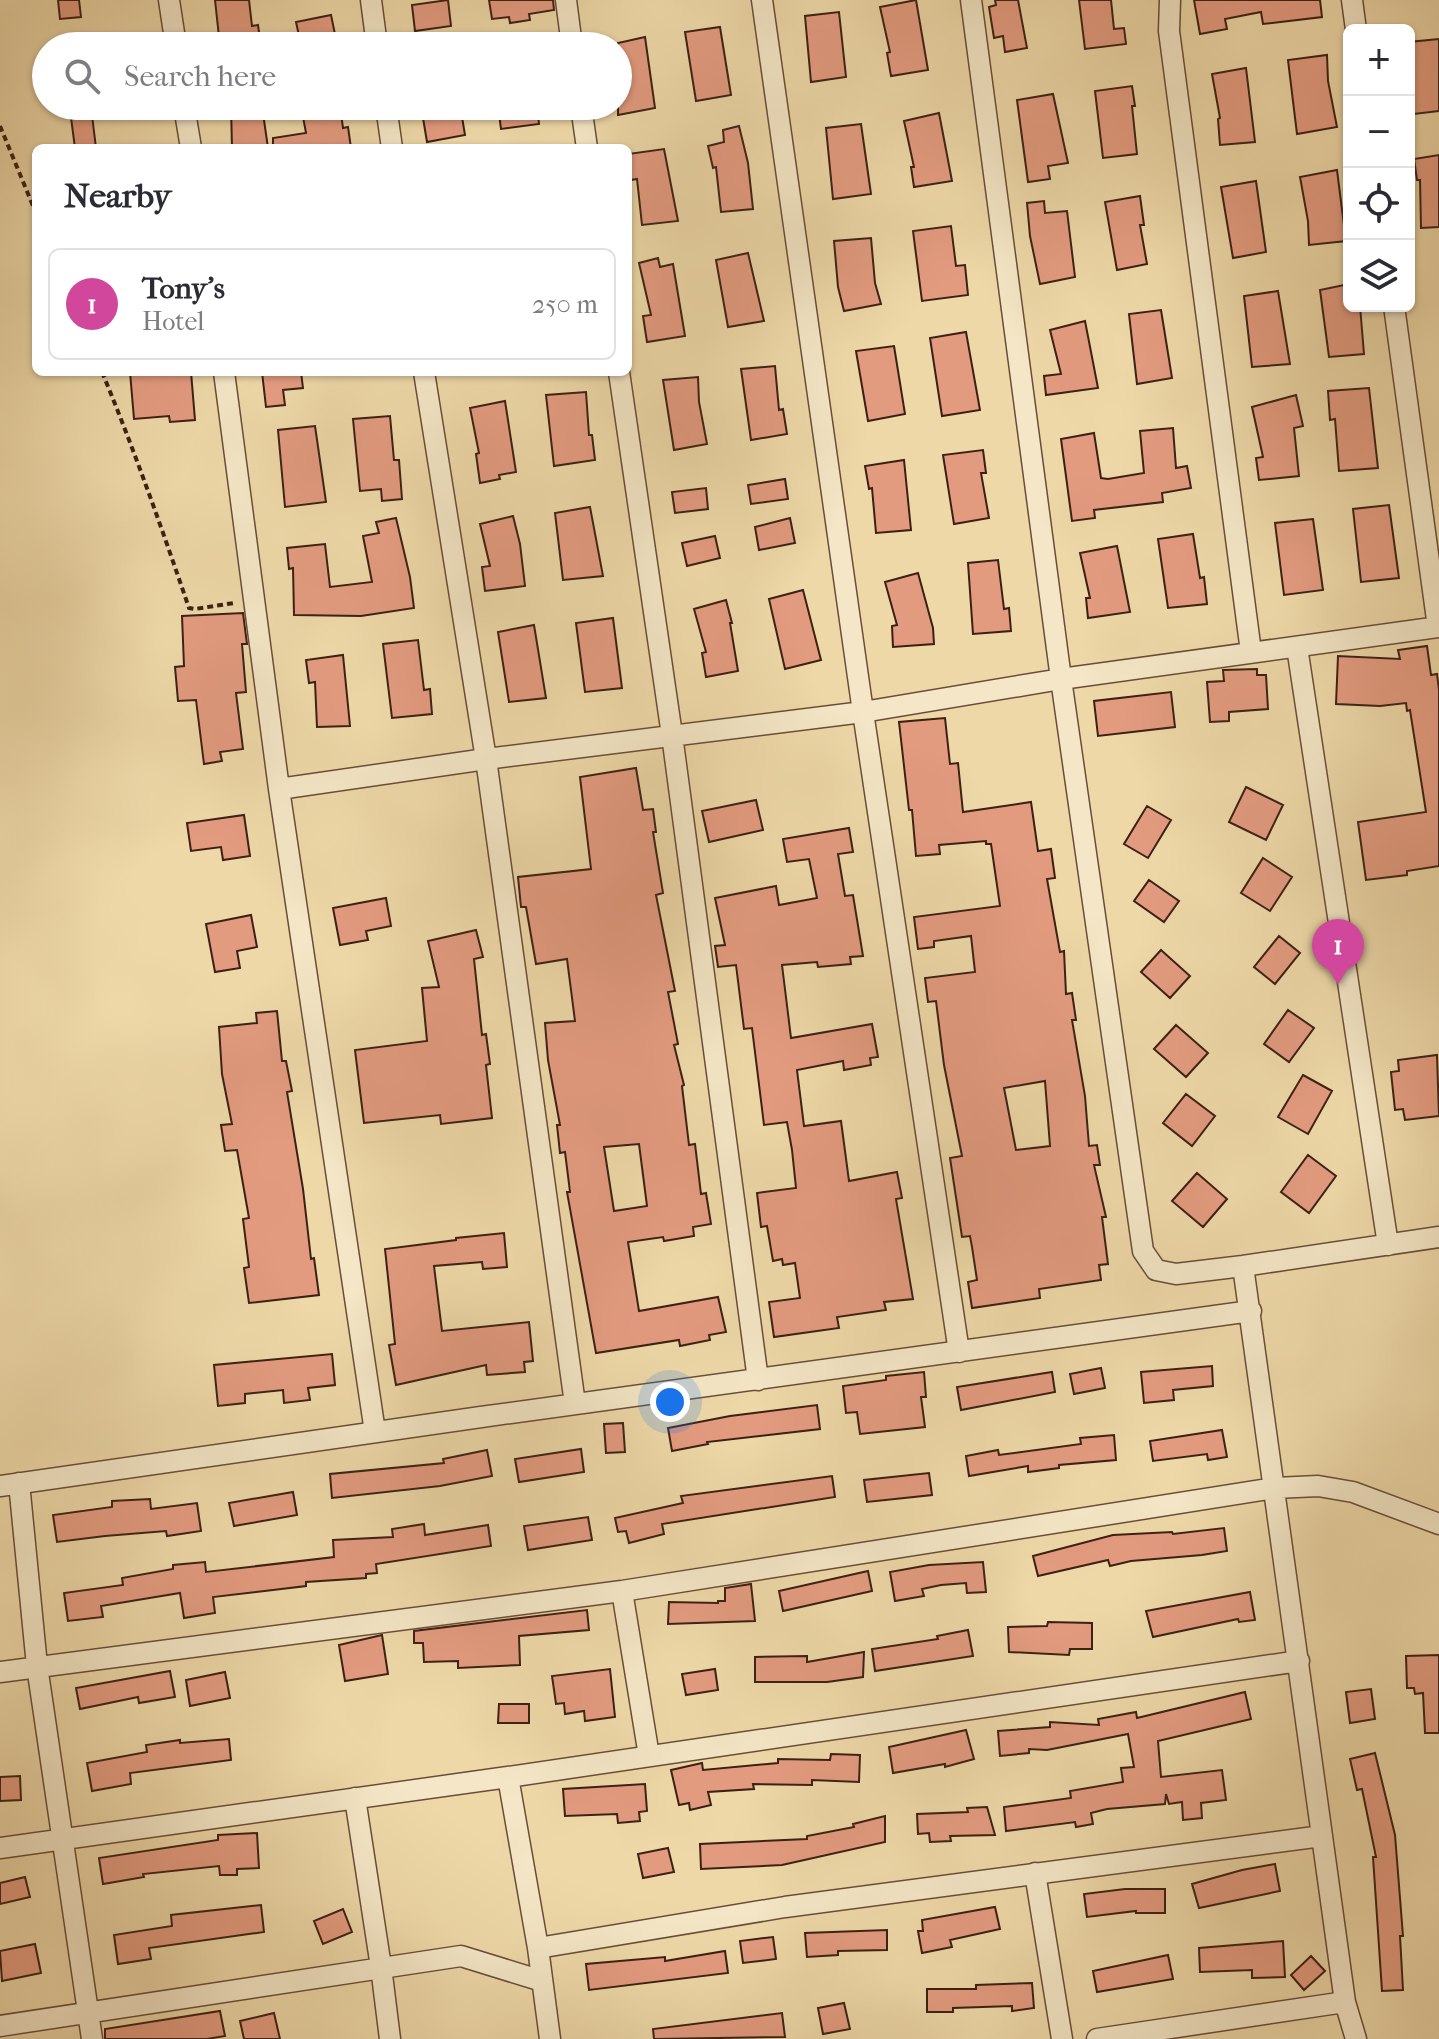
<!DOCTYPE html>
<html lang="en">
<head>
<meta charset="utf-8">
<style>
  body { margin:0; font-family:"IM FELL French Canon",serif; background:#f7f7f7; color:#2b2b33 }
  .controls { position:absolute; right:24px; top:24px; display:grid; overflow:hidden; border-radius:12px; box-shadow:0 2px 6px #0004 }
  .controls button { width:72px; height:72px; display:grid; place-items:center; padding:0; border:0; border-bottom:2px solid #e1e1e2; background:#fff; color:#2b2b33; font:40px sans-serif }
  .you { position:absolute; left:670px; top:1402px; width:28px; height:28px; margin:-20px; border:6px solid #fff; border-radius:50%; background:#1a73e8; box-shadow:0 0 0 12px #1a73e833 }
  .badge { display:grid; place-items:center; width:52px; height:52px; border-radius:50%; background:#0f766e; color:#fff; font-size:26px; font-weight:700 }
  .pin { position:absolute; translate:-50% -66px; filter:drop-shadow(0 2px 4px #0008) }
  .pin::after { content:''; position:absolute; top:42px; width:28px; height:24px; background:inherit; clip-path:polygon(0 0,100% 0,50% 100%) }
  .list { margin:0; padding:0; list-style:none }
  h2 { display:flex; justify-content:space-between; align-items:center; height:104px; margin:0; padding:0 32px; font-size:34px }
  h2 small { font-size:26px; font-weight:400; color:#7c7c81 }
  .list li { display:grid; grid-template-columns:52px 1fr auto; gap:24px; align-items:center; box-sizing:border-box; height:112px; margin:0 16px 16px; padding:0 16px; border:2px solid #e1e1e2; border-radius:12px }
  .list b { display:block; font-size:30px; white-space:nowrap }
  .list p { margin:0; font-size:26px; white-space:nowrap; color:#7c7c81 }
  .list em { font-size:26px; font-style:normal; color:#7c7c81 }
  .icon { flex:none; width:44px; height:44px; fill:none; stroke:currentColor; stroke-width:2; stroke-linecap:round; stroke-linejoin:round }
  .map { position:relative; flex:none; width:1439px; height:2039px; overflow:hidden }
  .search { position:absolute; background:#fff; box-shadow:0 2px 6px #0004; left:32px; top:32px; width:600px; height:88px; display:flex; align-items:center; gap:20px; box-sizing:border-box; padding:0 28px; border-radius:44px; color:#7c7c81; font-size:30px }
  .panel { position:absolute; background:#fff; box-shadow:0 2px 6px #0004; left:32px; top:144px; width:600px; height:232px; border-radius:12px }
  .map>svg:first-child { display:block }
  .building { fill:#e39b80; stroke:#3c2013; stroke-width:2; fill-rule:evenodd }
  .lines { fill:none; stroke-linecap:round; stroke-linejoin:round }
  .minor-casing { stroke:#684e38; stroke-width:23 }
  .path { stroke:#3c2013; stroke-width:4; stroke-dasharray:6 4; stroke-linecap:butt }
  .minor { stroke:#f4e6c6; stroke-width:20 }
</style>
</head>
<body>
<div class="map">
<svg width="1439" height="2039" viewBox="0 0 1439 2039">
  <rect width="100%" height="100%" fill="#eed8a8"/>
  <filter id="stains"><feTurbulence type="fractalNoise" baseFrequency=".0025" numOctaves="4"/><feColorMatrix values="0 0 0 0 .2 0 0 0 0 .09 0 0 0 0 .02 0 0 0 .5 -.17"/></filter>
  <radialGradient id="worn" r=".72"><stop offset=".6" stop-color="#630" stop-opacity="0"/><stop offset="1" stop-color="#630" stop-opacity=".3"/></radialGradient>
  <!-- building -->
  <path class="building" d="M58,0H79L81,17L60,19Z
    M215,0H249L252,26L258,25L261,46H220Z
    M448,0L451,26L415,31L412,5Z
    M489,0H553L554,10L529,14L530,20L510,23L509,17L492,19Z
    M916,0L928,70L891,76L887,53L890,52L880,7Z
    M995,0H1018L1027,48L1005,52L1003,36L994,38L989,7L996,5Z
    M1079,0H1111L1114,29L1124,28L1126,44L1085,49Z
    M1194,0H1320L1322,17L1263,24L1261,12L1225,19L1227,29L1200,34Z
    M839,12L846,77L811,82L805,16Z
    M331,15L336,39L301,45L296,22Z
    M720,27L731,95L696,101L685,32Z
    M645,37L655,108L618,115V43Z
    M1439,39V111L1414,114L1409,42Z
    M1327,55L1328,81L1337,127L1297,134L1288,60Z
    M1246,68L1255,142L1220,145L1218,119L1220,118L1212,74Z
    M1132,86L1135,106H1132L1137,154L1103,158L1095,91Z
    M1053,94L1068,163L1048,166L1050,179L1028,182L1017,100Z
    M231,106H262L268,148H232Z
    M301,106H340L343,128L348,127L351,148H273V138L306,133Z
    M498,106H537L539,124L501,129Z
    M91,107L96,148H75L70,110Z
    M461,111L465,135L427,142L423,118Z
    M939,113L952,181L914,187L911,167H914L904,121Z
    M861,124L871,194L833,199L826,128Z
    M739,126L748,163L753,209L721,212L716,167L713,168L708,146L724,142L723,130Z
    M664,149L678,221L642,225L637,179L631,180L628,154Z
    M1439,155V227L1421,228L1420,180H1417L1414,159Z
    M1337,170L1346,241L1309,245L1308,221L1300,177Z
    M1256,181L1266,252L1233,258L1221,187Z
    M1140,196L1144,225H1140L1147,264L1117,270L1105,202Z
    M1044,201L1045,213L1067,211L1075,277L1040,284L1030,236L1027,203Z
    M951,226L956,266L965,265L968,295L922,301L913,231Z
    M871,238L875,283L881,304L844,311L838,287L834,241Z
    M748,253L764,321L728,327L716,260Z
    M658,258L660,267L673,264L685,336L647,342L643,316L651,315L639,263Z
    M1349,284V306H1360L1364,354L1329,357L1320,290Z
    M1278,291L1290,364L1252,367L1244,296Z
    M1161,310L1172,378L1137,384L1129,314Z
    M1085,321L1098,388L1046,395L1044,376L1061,374L1050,330Z
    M966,332L980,410L942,416L930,338Z
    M894,346L905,414L868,421L856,351Z
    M775,366L779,410L783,409L787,434L751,440L741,369Z
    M130,372H191L195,420L170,422L169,416L134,419Z
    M262,372H301L303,388L283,390L285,405L266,407Z
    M698,377L699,402L707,444L674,450L663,380Z
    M1369,388L1378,468L1339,471L1335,419L1330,420L1328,391Z
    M586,392L589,435H592L595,460L554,466L546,395Z
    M1296,395L1303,426L1294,428L1299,476L1259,480L1256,458L1263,457L1252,407Z
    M505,401L516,472L499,475L500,479L480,483L476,454L479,453L470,408Z
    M390,416L394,460H399L402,499L382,501L381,489L360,491L353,419Z
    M315,426L326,502L285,507L278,430Z
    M1173,428L1176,468L1187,466L1191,488L1162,493L1163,502L1094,510L1095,518L1072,521L1061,439L1094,433L1101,478L1108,479L1144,473L1140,431Z
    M983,450L986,473H981L989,518L954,524L943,455Z
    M904,460L911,530L876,533L872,488L869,489L865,466Z
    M785,479L788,499L751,504L748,485Z
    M706,488L708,509L675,513L672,492Z
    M1389,505L1399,578L1361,582L1353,509Z
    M590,507L603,576L563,580L555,513Z
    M513,516L520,544L525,586L485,591L482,567L490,566L480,524Z
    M396,518L410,577L414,608L361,616L294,615L293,568L289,569L287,548L325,544L330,587L372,582L363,536L379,533L376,522Z
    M790,518L795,543L759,550L755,527Z
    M1313,519L1323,590L1284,595L1275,523Z
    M1193,534L1200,578L1204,577L1207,604L1168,608L1158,539Z
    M715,536L720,558L687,566L682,543Z
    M1117,546L1130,612L1088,618L1086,598H1090L1080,553Z
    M998,560L1004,609L1009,608L1011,631L973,634L968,563Z
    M918,573L933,628L934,644L893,647L892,626L897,625L885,582Z
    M803,590L821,660L785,669L769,599Z
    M726,600L732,623H730L738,671L706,677L702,653L706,652L694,609Z
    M243,613L247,644H242L246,692L236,693L243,749L220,752L222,761L204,764L196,700L178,701L175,667L184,666L182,616Z
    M613,618L622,688L585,692L576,623Z
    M534,625L546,698L509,702L498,632Z
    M418,640L424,690L430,689L432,714L392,718L383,644Z
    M1427,646L1431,675L1437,674L1439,690V866L1407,871V875L1366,880L1358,822L1426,812L1410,710L1407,711L1406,703L1380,706L1336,704L1338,656L1400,659L1398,650Z
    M343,655L350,726L317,727L315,682L309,683L306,660Z
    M1257,669V675H1266L1268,709L1229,712V721L1210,722L1207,682L1224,681L1223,670Z
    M1171,692L1175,727L1098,736L1094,701Z
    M945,718L950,764L958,763L963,812L1031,802L1038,851L1051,849L1055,878L1047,879L1060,952L1064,951L1066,994L1072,993L1076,1020H1072L1085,1096L1089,1146L1097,1145L1100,1165H1094L1106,1217H1102L1108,1264L1099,1265L1101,1280L1039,1289L1040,1298L972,1308L968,1282L977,1280L972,1247L970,1236L962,1237L950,1158L962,1156L944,1065L936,1001L928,1002L925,978L975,972L971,936L934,941V947L918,949L914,917L1000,906L991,844H986V841L939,845L940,854L916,856L912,810H909L899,722ZM1045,1081L1050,1146L1016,1150L1004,1088Z
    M636,768L643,810L653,809L656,832H653L663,893L656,895L675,991L668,992L678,1044L674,1045L684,1085L682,1086L689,1145L695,1144L701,1194L706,1193L711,1224L693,1227L694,1236L664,1241L663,1237L628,1242L639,1311L718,1297L726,1332L709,1335L710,1340L680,1346L679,1340L596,1353L567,1192H570L565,1152L560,1153L557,1125H560L548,1060L545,1023L575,1021L567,959L536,964L526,907H521L518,877L591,869L580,777ZM639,1144L647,1206L614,1211L604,1147Z
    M1246,787L1283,805L1266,840L1229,822Z
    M756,800L763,830L709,842L702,811Z
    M1147,806L1171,820L1148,858L1124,844Z
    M244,815L250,856L223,860L221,847L191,851L187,823Z
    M849,828L853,852L838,854L845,896L853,895L863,956L850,957L851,964L818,967L817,962L782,965L791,1038L872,1024L878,1057L870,1058L871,1065L844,1070L843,1061L797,1070L804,1126L841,1121L849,1181L897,1172L902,1198L896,1199L913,1299L884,1302L886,1310L837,1317L839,1328L774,1337L769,1302L800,1298L795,1263L783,1265L782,1259L773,1261L767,1226L761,1227L757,1193L796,1188L792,1150L787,1122L764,1125L752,1028L744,1029L736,965L718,967L715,946L725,945L715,898L776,886L779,905L817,898L809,859L787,862L783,839Z
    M1263,858L1292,877L1270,911L1241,893Z
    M1149,880L1179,901L1164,922L1134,901Z
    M386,898L391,926L366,931L368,940L340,945L333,908Z
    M251,915L257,947L237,951L240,968L215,972L206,924Z
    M476,930L483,957L474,959L482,1035L486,1034L490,1064L486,1065L492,1118L441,1124L440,1115L364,1123L355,1050L427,1041L422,988L439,987L428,941Z
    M1279,936L1300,953L1275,984L1254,967Z
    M1161,950L1190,976L1170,998L1141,972Z
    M1288,1010L1314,1028L1289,1062L1264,1044Z
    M277,1011L282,1061H286L292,1091L287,1092L303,1189L311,1259L314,1258L319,1295L249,1303L244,1268L249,1267L243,1219L249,1218L237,1150L225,1151L221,1125L232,1124L222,1074L219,1027L257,1023L256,1013Z
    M1176,1025L1208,1053L1186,1077L1154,1049Z
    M1437,1055L1439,1116L1405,1120L1403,1109L1395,1110L1391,1072L1399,1071L1398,1060Z
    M1303,1075L1332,1091L1308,1134L1278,1117Z
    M1186,1094L1215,1116L1192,1146L1163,1123Z
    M1308,1155L1336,1176L1309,1213L1281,1192Z
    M1197,1173L1227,1199L1203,1227L1172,1201Z
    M504,1233L507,1267L483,1269L482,1262L434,1266L442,1331L529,1322L533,1361L524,1362L525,1372L487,1375L486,1365L396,1385L389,1345L395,1344L385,1249L456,1240V1238Z
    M332,1354L335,1385L308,1388L310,1400L284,1403L283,1390L245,1394V1403L218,1406L214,1365Z
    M1212,1366L1213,1386L1173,1390L1174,1400L1144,1403L1141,1372Z
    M1101,1368L1105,1388L1074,1394L1070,1374Z
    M924,1372L926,1397H921L925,1427L860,1434L857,1412L846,1413L843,1386L886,1380V1376Z
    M1052,1372L1055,1392L961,1410L957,1387Z
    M817,1405L820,1429L707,1442L708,1444L672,1451L668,1428L730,1416Z
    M623,1423L625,1452L606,1453L604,1424Z
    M1222,1430L1227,1457L1208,1460L1207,1454L1153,1461L1150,1441Z
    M1114,1435L1116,1460L1059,1465V1468L1028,1472V1466L969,1476L966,1456L998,1450L999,1455L1081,1444L1080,1438Z
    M581,1449L584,1472L519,1482L515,1459Z
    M487,1450L492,1476L440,1486L332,1498L330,1474L444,1463L443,1459Z
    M929,1473L932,1495L867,1502L864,1480Z
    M832,1476L835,1497L662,1524L664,1534L629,1543L626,1531L618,1532L615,1518L683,1503L681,1496Z
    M293,1492L297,1515L234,1526L229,1503Z
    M150,1499L151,1509L197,1503L201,1531L167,1536L166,1531L105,1536L57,1542L53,1515L112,1507V1501Z
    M588,1517L592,1540L528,1550L524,1526Z
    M424,1524L425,1535L488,1525L491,1546L376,1564L377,1573L366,1574V1578L306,1582V1586L213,1597L215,1613L184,1618L180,1593L101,1606L103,1617L68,1621L64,1593L123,1585L122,1578L173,1569V1565L205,1562L206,1572L334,1557L333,1540L393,1537L392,1529Z
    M1224,1528L1227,1551L1202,1555L1131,1561L1110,1566L1108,1560L1038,1576L1033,1556L1113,1535L1172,1532L1173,1534Z
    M983,1562L986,1592L967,1593L966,1583L941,1585L922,1589L924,1596L895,1601L890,1572L929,1565Z
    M868,1571L872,1591L783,1611L779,1591Z
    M751,1584L755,1621L668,1624L669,1602L718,1603V1601H725V1588Z
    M1250,1592L1255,1620L1239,1622L1238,1619L1153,1637L1146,1611Z
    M587,1610L589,1630L519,1636L520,1665L458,1668V1661L424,1662L423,1643H414V1631Z
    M1048,1622L1092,1623V1649H1070L1069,1655L1009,1652L1008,1627L1047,1626Z
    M968,1630L973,1656L875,1671L872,1649L938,1639L937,1636Z
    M382,1635L388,1674L345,1681L339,1645Z
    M864,1652L863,1677L827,1682H755V1657L807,1656V1662Z
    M1439,1655V1733H1425L1423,1693L1415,1694L1414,1688H1407L1406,1656Z
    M610,1669L615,1717L585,1721L584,1711L565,1714L564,1703L556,1704L552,1676Z
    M715,1669L718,1690L686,1695L682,1674Z
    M170,1671L175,1697L139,1703L138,1697L80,1709L76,1688Z
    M225,1672L230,1698L190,1706L186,1680Z
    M1371,1689L1375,1719L1350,1723L1346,1692Z
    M1245,1692L1251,1719L1158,1741L1161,1777L1222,1770L1226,1800L1201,1803L1202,1818L1183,1820L1182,1802L1169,1804L1166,1794L1165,1804L1107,1809L1091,1813L1093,1824L1076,1827L1075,1822L1006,1831L1004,1807L1071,1798L1070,1791L1123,1782L1121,1768L1134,1767L1128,1734L1047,1750L1029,1749V1753L1000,1756L998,1731L1050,1727V1722L1099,1725L1098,1719L1136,1712L1137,1718Z
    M499,1704H529V1723H498Z
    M966,1730L974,1759L945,1767V1764L893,1773L889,1747Z
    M229,1739L231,1760L130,1773L131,1784L92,1791L87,1763L147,1752L146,1745L180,1740V1743Z
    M1375,1753L1395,1835L1403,1936H1400L1403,1990L1382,1991L1373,1857H1376L1362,1789L1357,1790L1350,1759Z
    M831,1754L860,1755L859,1782L812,1780V1785L753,1784L754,1789L708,1792L711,1805L690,1810L689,1803L679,1805L671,1770L702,1763L703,1770L778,1763V1759L830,1760Z
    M20,1776L21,1800L0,1801V1777Z
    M645,1784L647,1811L639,1812L640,1821L618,1823L617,1814L565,1816L563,1789Z
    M987,1807L995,1835L950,1836L951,1841L930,1842L929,1833L918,1834L917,1814L968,1812L967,1808Z
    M885,1816V1842L782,1865L701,1869L700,1844L807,1839V1836L854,1827L853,1824Z
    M257,1833L259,1868L237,1869V1875H220L219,1866L143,1874L144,1877L103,1884L99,1858L218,1840V1835Z
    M668,1848L674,1872L643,1878L638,1854Z
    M1275,1864L1280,1891L1199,1908L1192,1884L1242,1870Z
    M25,1877L30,1897L0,1904V1883Z
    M1125,1889H1165V1913H1136V1911L1087,1917L1084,1894Z
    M261,1905L264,1932L149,1948L151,1959L118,1964L114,1935L172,1926L171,1915Z
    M995,1907L1000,1929L950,1940L952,1947L922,1953L918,1931H923L922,1920Z
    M343,1909L352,1932L323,1944L314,1921Z
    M887,1930V1950L838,1951V1955L807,1957L805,1933Z
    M773,1937L776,1959L743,1963L740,1941Z
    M1283,1941L1285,1977L1252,1978V1970L1200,1972L1199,1948Z
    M35,1944L41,1973L2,1981L0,1951Z
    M725,1951L728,1973L589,1990L586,1964L665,1957V1961Z
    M1168,1955L1173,1979L1097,1992L1093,1971Z
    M1311,1956L1325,1971L1304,1990L1291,1975Z
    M1032,1983L1034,2008L1012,2011V2006L953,2008V2012H927V1989H976V1985Z
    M844,2003L850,2029L823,2034L818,2008Z
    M220,2011L225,2036L207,2039H105V2029Z
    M274,2013L280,2039H244L240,2021Z
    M782,2013L785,2037L654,2039L653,2029Z"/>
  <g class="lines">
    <!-- minor casing -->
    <g class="minor-casing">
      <path id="minor" d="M169,0L176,46
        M371,0L377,46
        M566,0L572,46
        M762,0L863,712L959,1352
        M971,0L1061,679L1143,1251L1156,1270L1176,1274L1243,1266L1439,1237
        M1170,0L1169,31L1251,652
        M1352,0L1356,30
        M184,106L191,148
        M386,106L392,148
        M581,106L587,148
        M1394,306L1438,627
        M224,372L279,789L375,1432
        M424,372L486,759L575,1404
        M619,372L672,735L758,1380
        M1297,647L1388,1245
        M279,789L486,759L863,712L1061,679L1439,627
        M1243,1266L1345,2002L1356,2039
        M19,1483L37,1666L92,2039
        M0,1486L481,1417L1251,1311
        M622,1591L649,1756
        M0,1672L622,1591L1275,1488L1318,1486L1353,1492L1439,1524
        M508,1777L1299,1661
        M355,1798L381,1967L390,2039
        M0,1848L508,1777L538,1948L550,2039
        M1035,1873L1062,2039
        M538,1948L785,1907L1322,1836
        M0,2026L461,1956L542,1981
        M1097,2039L1345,2002"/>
    </g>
    <!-- path -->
    <path class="path" d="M0,126L36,213
      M102,372C134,449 162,529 189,608L195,609L234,603"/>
    <!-- minor -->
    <use href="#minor" class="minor"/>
  </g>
  <rect width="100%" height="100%" filter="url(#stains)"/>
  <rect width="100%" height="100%" fill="url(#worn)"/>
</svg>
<div class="controls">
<button>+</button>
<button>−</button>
<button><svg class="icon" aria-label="locate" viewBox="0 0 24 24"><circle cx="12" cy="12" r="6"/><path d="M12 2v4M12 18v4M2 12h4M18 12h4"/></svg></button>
<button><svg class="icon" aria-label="layers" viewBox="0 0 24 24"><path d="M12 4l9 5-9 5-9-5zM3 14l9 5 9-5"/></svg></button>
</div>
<div class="you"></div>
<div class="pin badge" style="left:1338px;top:985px;background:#d1479c">1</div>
<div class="search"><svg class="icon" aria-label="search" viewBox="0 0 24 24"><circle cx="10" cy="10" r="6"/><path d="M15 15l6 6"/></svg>Search here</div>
<section class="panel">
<h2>Nearby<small></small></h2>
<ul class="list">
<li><span class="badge" style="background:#d1479c">1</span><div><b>Tony's</b><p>Hotel</p></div><em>250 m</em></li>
</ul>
</section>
</div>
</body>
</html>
